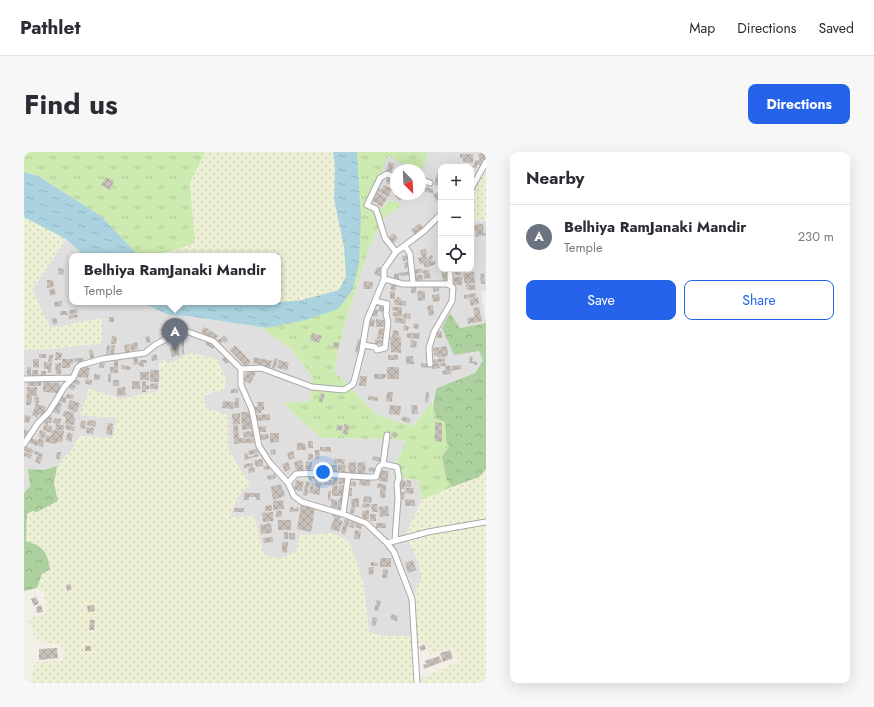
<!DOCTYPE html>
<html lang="en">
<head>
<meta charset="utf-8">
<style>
  body { margin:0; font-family:Jost,sans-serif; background:#f7f7f7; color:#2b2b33 }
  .controls { position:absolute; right:12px; top:12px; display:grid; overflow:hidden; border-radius:8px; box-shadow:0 4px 16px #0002 }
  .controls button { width:36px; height:36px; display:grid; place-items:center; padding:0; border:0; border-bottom:1px solid #e1e1e2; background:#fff; color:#2b2b33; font:20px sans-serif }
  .compass { position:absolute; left:366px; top:12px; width:36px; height:36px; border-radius:50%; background:#fff; box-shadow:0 4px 16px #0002; rotate:156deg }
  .you { position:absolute; left:299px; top:320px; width:14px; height:14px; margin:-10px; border:3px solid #fff; border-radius:50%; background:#1a73e8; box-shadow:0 0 0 6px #1a73e833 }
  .badge { display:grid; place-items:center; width:26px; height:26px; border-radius:50%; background:#2563eb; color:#fff; font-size:13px; font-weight:700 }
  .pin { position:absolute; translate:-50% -33px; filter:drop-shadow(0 1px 2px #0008) }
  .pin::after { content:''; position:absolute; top:21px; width:14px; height:12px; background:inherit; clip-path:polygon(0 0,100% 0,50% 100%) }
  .popup { position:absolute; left:45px; top:101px; width:212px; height:52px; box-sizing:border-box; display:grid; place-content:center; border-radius:8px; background:#fff; filter:drop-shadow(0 1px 3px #0005); font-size:13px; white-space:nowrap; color:#7c7c81 }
  .popup b { font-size:15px; color:#2b2b33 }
  .popup::after { content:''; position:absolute; left:50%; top:100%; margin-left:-8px; border:8px solid transparent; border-top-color:#fff }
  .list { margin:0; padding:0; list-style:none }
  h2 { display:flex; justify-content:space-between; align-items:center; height:52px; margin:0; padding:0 16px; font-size:17px }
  h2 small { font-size:13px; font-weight:400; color:#7c7c81 }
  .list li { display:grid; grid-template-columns:26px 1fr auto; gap:12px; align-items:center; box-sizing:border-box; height:64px; padding:0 16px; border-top:1px solid #e1e1e2 }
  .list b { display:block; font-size:15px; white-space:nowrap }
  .list p { margin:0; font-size:13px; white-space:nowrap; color:#7c7c81 }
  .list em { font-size:13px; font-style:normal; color:#7c7c81 }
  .actions { display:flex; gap:8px; padding:12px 16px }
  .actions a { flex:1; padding:9px 0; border:1px solid #2563eb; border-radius:8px; text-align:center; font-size:14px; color:#2563eb }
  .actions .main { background:#2563eb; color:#fff }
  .icon { flex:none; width:22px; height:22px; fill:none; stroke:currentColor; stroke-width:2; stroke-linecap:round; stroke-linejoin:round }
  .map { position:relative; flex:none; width:462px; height:531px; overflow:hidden; border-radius:8px }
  header { display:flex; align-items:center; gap:24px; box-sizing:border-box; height:56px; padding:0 20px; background:#fff; border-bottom:1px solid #e1e1e2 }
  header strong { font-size:19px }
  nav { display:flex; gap:22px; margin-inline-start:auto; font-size:14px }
  .intro { display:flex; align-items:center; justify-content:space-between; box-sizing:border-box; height:96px; padding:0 24px }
  h1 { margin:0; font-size:28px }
  .button { padding:10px 18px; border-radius:8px; background:#2563eb; color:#fff; font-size:14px; font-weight:700 }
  main { display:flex; gap:24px; padding:0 24px }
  aside { flex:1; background:#fff; border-radius:8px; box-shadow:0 4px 16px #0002 }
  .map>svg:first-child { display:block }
  .residential { fill:#e0dfdf }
  .farmland { fill:url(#farmland-dots) }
  .grass { fill:url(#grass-tufts) }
  .forest { fill:url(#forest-crowns) }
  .water { fill:url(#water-ripples) }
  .building { fill:url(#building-cross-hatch) }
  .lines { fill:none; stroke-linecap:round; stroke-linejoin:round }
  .street-casing { stroke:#a9a9a9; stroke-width:7 }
  .street { stroke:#fff; stroke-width:5 }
</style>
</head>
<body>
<header>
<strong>Pathlet</strong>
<nav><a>Map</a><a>Directions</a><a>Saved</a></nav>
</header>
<div class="intro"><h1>Find us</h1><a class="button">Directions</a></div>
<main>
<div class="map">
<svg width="462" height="531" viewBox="0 0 462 531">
  <defs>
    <pattern id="farmland-dots" width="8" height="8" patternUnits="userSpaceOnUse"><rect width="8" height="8" fill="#eef0d5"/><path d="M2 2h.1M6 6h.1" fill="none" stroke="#ccceb7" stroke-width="1.8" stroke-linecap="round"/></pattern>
    <pattern id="grass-tufts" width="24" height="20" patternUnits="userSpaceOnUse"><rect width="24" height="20" fill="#cdebb0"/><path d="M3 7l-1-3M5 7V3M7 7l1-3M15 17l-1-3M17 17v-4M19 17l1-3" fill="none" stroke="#b0c997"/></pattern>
    <pattern id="forest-crowns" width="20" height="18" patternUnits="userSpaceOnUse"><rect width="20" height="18" fill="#add19e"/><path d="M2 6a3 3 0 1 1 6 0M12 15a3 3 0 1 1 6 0" fill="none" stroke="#95b388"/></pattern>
    <pattern id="water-ripples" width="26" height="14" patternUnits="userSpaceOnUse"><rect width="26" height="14" fill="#aad3df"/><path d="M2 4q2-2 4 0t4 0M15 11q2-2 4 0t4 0" fill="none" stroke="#92b5bf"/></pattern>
    <pattern id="building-cross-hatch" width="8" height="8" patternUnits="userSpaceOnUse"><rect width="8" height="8" fill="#c7bfb8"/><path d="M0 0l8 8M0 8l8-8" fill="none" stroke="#aba49e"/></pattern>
  </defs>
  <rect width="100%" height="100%" fill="#f2efe9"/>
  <!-- residential -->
  <path class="residential" d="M404,0H462V18L447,40V15H417V117H447V70L462,69V139H457L462,171L436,176H418L455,199L460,209L451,221L413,236L408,250L389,274L353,263L310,219L319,178L343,102L357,69L378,53L366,48L358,58L346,51L364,2L389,18H372V42H396V21L400,13Z
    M42,87L61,104H48V150H116L145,163L164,164L236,175L267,197L288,224L286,249L259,251L297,286L371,287L382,289L371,314L370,325L393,328L398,348L382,382L394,410L398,426L389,444V484H358L345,480L339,429L273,399L256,407L240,403L230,364L205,366L213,346L226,331L215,316L204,296V263L181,256L180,244L191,239H200L167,201L145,212L135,210L136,225L135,239L97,247L65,237L93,266L89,286L56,284L48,297L33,314L19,318L0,341V198L28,197L78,191L26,176L8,138Z"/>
  <!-- farmland -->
  <path class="farmland" d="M181,0H309L311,17L310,47L320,95L322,124L315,138L278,148L225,153L200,150H254V104H130L171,91L166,31Z
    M462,18V69L447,70V40Z
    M0,65L42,87L8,138L26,176L78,166V191L28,197L0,198Z
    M167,201L193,207L202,227L200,239H191L180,244L181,256L204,263V296L215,316L226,331L213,346L205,365L230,364L240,403L256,407L273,399L276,383L309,381L325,389L339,429L345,480L358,484H389L392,531H10L8,527L11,510L38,509L40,495L13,489L4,467L23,461L20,441L13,436L18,422L2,389L3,362L8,359L14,360L25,355L33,314L48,297L56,284L89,286L93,266L56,263L65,237L97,247L135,239L136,225L135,210L139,207L145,212Z
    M462,317V531H396V527L435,509L428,496L406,503L401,490L392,492L389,444L398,426L394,410L382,382L398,348L455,325Z"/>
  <!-- grass -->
  <path class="grass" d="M0,0H181L166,31L171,91L130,104H115L77,64L14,24L0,20Z
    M333,0H404L400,13L396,21V18H389L364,3L346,51L358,57L366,48L378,53L357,69L343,102L319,178L310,219L353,263L389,274L408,250L410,261L421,270L422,289L425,295L418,304L422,327L428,335L398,348L393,328L369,325L371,314L382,289L371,287L297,286L259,251L286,249L288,224L267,197L236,175L243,176L328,139Z"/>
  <!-- forest -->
  <path class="forest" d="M426,161L436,176L462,171V317L455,325L428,335L422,327L418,304L425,295L422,289L421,270L413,267C407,255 409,249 413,236L451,221L459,209L455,199L430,203L418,176Z
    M33,314L30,332L34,349L13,360L8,359L3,362L2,389C19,394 23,399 26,417L18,422L13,436L0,439V341L6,334L4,317L19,318Z"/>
  <!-- water -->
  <path class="water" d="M309,0H333L337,65L335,112L328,139L314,157L282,168L243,176L164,164L145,163L116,150H200L225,153L278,148L315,138L322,124L320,95L310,47L311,17Z
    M0,20L14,24L77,64L115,104H61L42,87L0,65Z"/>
  <!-- building -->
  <path class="building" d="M460,0L462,7L456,9L454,2Z
    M436,2H449V11L439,10V6H436Z
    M451,8L458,9L457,13H453V16L446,15L447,13L450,14Z
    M365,10L370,12L367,21L362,19Z
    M413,21L417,22L416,34L410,33Z
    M364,24L368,26L366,32L362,31Z
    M82,25L90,29L86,38L77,33Z
    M360,33L368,37L364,45L353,39L354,36L362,39L358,37Z
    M401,35L409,37V41L401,40Z
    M353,40L363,46L358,55L348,49Z
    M414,40L417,48L412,49L409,42Z
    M373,42L379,44L376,49L371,44Z
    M396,71L400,76L390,82L387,78Z
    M459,72L460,81H462V83L452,85L450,73Z
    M449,73L450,83H447V74Z
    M369,81L374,86L370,91L365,86Z
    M402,97L403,103H402L404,109L396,112L394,106L398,105L396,98Z
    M384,103L385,108L379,109L378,104Z
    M408,103L409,107L407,108L408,110L411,109L412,112L401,116L399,111L405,109L404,105Z
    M380,110H385L386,116L381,117Z
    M353,115L358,116L356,124L350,123Z
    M34,116L40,117L39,123L34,122Z
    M391,117H398V121L391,122Z
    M427,117H437V123H431V119H427Z
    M399,118H405L407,126L400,127Z
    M386,119L387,123L375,124V128H370V122Z
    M417,119H425V129H419Z
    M450,120L451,131L441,132L439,121Z
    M460,121L461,132H457L456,122Z
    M391,123H398L399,128L391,129Z
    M430,125H438V133H430Z
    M23,128H29L30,135L23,136Z
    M340,129L349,130L348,137H339Z
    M372,130V138H367V131Z
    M451,132L452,138H443L442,133Z
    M409,134H415V139L409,140Z
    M387,135H392V141H387Z
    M30,136L32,142L26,144L25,138Z
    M366,139H371V147H366Z
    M393,139H401V148L394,149Z
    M452,141V145L440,147V143Z
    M415,142L416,149L409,150L408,143Z
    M373,145L377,146V149H382V154L370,153V148H372Z
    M454,145L455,152L447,154L445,147Z
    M38,149V154L31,155L30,150Z
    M356,153L362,154L360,161L354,159L353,165L348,164L349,157L355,158Z
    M409,153L410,163L405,164L403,154Z
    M368,155H378V165L369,164V160H372V159L368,158Z
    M455,155L458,169L444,172L443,166L451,165L449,156Z
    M53,157L54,161L45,162V158Z
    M36,159H43L44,163H36Z
    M380,161L387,162L386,167L379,166Z
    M53,162L54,165L45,167V163Z
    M85,165H90V170H85Z
    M371,165L382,167L381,172L370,170Z
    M32,166L34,171L30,173L27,167Z
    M346,167L351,168L350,175L345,174Z
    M352,167L360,168V175H352Z
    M390,171L395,172L394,177L389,176Z
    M380,173L385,175L384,179L379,178Z
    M180,175L185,177L182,183L177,180Z
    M143,176L145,184L138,186L136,177Z
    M149,176L150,183L145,184L144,177Z
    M355,176L360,177L359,187H353Z
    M185,178L194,184L191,188L182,183Z
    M369,178L375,179V185H377V201L367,200L366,185H368Z
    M418,179V186H413V180Z
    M288,181L298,184L295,191L286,188Z
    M383,181H396L395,187L383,186Z
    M88,184L93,185L92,192H87Z
    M125,184L127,190L123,191L121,185Z
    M200,184L204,188L201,191L199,189L196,192L193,189Z
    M334,187L338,188L335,201L331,200Z
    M351,187L360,189V193L351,192Z
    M157,188H160V201L158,202Z
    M387,188L393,189L392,196L386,195Z
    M183,189L191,194L189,197L181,192Z
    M113,190L114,197L107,199L106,192Z
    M310,190L316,191L314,197L309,196Z
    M105,192L106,200L101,201L100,193Z
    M83,193L86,194L85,204H82Z
    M87,193H91L90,204H86Z
    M211,193L227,210L222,215L206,198Z
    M155,194L156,203L148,205L146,196Z
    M423,194L424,204L414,206L413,203L410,204L409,196Z
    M65,198H69L70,206L66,207Z
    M32,200L38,201L37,208H31Z
    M15,202H22V206H15Z
    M132,202L134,208L128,209L127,204Z
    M25,203H29L28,210H24Z
    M364,203H374V208H364Z
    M202,204L206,209L202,212L198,207Z
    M382,204H389L390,212H382Z
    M446,204L449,205L448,209L453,210V213L445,211Z
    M113,205L115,212L110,213L109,206Z
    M230,205L248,209L246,216L229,211Z
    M50,206H60V210H50Z
    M250,206L254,207L251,217L248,216Z
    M421,206V210L407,211V208Z
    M9,207H15V216L9,215Z
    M38,207H49V212H46V216H38Z
    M90,208H94V221H86V215H90Z
    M116,208H123V211H120V215L115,214Z
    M255,208L265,211L263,218L253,216Z
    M20,210L28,211L27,221H24V217H20Z
    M76,210L81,211L80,216H75Z
    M37,211V222H32L31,212Z
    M397,211H405L404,216L397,215Z
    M415,211L416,216L408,217L407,212Z
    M416,211H421L422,214L426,213L427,222L419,223L418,219L422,218L420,214H416Z
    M98,213L107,215L106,218L97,217Z
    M437,213L438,217L427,219V214Z
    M56,214L66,216L64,226L54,225Z
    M3,215H7V223H3Z
    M363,215H375V227H363Z
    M225,217L232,221L226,232L219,228Z
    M8,218H14V225H8Z
    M126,218H135V230H126Z
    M17,219H22V225H17Z
    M116,220H125V228H116Z
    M70,222L77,223L75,228H70Z
    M84,222H87V230H84Z
    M350,222H362L361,227H350Z
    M336,224H343L342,234H335Z
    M48,227L56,229L55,233L47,231Z
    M62,227L68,228V233L61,232Z
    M89,228H95V234H89Z
    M4,229H17V234H4Z
    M108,229H116V237H108Z
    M118,229H122V233H125V237H122V240H118Z
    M19,230L36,231V241L19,240Z
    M134,231V237H126V232Z
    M46,232L52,233L50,238L45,237Z
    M3,235H13V244H8L7,253H2Z
    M101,235L102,243L93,244V236Z
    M207,237H214V241H207Z
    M363,240H369L368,250L362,249Z
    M402,240H405L404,251L401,250Z
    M297,241L301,242L298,251L295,249Z
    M43,242L50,243L49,247L42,246V251L36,250V244L42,245Z
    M344,244L354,245V249L344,248Z
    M10,245H15V251H11Z
    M211,246H215V256H210Z
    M46,248L56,251L53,260L43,257Z
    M199,249L210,250L209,257L198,256Z
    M33,250L38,252L35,262L29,260Z
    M233,250H240V258H237V261H231V255H234Z
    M12,251L22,255L19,264L15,262L13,266L8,263Z
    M366,253L377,254L376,263L365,262Z
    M387,253H393L394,262H388Z
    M40,259L50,260L49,265L51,266L50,273L41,272L42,265L39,264Z
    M217,260H226L228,277L218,278Z
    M216,261V272L209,273L208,262Z
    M246,262V268L231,269V263Z
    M1,263L7,264L5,271L0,270Z
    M24,264L28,265L27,271H24V273L20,272L21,267H23Z
    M379,264L387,267L385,271L377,268Z
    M30,266L37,267L36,272L29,271Z
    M64,268L72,269L71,275L63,273Z
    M57,269H62L61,277L56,276Z
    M411,270L418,271V290L411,289Z
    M84,271L89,272L88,283L82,282Z
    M32,272L40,273V278H31Z
    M42,272L51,275L50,279L41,277Z
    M320,272L325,273L324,283L319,282Z
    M20,273L28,274L27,281L19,278Z
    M214,273L215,286H220V291L210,292L209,274Z
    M313,273L319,274L318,279L312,278Z
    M242,274V280H235L234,275Z
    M62,275L70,276L69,282L62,281Z
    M0,277L5,280L2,286L0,285Z
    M16,278L22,280L20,287L15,285Z
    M28,278L40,279L38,290H33L32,292L21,290L22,283L27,284Z
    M229,279L230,285L220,286L219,280Z
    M370,279L374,282L371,286L367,283Z
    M44,280L49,282L47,290L42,288Z
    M246,281H255V290L246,291Z
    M244,282L245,287L235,288V283Z
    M7,286L15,289L13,294L6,291Z
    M15,286L20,288L19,295L14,294Z
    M230,286V291H220V287Z
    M284,289H289V296H284Z
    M273,291H281L282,298H273Z
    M1,294L10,298L8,302L0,299Z
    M296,295H307V300L296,299Z
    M233,297L234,301L225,303L224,299Z
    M251,297L252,302L247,303L246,298Z
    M291,298H296L295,307H291Z
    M11,299L19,302L18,305L10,302Z
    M269,299L271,306L265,308L263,301Z
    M0,300L8,303L6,307L0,304Z
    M33,300H37L36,307H32Z
    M223,301L224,305L235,302V304L221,308L220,302Z
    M284,302H289V308H284Z
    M13,304L18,305L16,312L11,310Z
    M349,304L358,306L357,310L348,308Z
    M310,306L321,308L320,312L310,311Z
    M239,307V314L232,315L230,308Z
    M278,308L280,318L272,319L270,310Z
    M282,309L288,310L287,318L281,317Z
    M264,310L267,317L261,320L258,312Z
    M332,310V316H327H332L333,322L325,323L324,311Z
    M341,310L342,322H334L333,311Z
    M229,311V314L220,316V312Z
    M297,312H306V320L297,319Z
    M314,312L322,313L321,321H314Z
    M245,313L246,317L240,318L239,315Z
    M306,313H313V321H307Z
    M230,315L231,320L225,321L224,316Z
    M345,315L353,317V321L344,319Z
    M355,318L365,319L364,324L355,323Z
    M251,322L252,326L244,328L243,324Z
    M286,322L294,323L293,330L290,329L291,327H288L287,329L284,328Z
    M355,323L364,324V330L355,329Z
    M309,325L314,326L313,334L308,333Z
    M315,325H322L321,332H314Z
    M336,326L346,327V334L335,333Z
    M272,328L280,330L278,339L270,338Z
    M305,328H308L307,333H300V330H305Z
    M377,328L382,329L381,337H376Z
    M383,328L387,329V335H382Z
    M282,329L286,330L283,344L279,343Z
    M325,329L332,330V334H324Z
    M292,330L299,331L298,334H296V343L289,342Z
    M287,331L290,332L289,342L285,341Z
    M354,331L362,333V337L353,336Z
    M257,332L258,337L250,339L259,337L261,344L249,348L247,335Z
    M315,333L321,334L320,344H308V334H314L313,340H314Z
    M324,336H328V344H324Z
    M382,336H390L389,342L381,341Z
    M356,337H362L361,346H356Z
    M304,339H307L306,349L304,348Z
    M375,340H381L380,347H374Z
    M220,341H236V348H232V345H225V348H220Z
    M340,344L348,345L347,351L339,350Z
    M316,345H320L319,354H316V357H313L314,349H315Z
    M335,346V355H328L327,347Z
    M307,347L313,348V356L307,355Z
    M381,347L391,348V354H381Z
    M259,348L260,357L249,358V349Z
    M339,351L346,352L345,356L338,355Z
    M347,352H353L354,360H348Z
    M248,353V359H241V354Z
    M277,353L291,356L287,380L273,377Z
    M364,354L365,364L356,365L355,355Z
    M266,355H269V357L274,355L275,359L266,360Z
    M327,355H331L330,361H326Z
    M210,356H220V360H210Z
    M345,358V367H339L338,359Z
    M252,359H258V365H252Z
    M249,360V369L239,370L238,361Z
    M309,361L317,364L316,368L319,369L315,380L306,377L311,365L308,364Z
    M346,362H352V369H346Z
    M321,367L326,368L321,383L317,381Z
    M254,368H267V378H254Z
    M327,369L331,370L330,376L325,375Z
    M333,370L338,371L337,377L331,375Z
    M247,371L248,381L237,382L236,373Z
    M352,371H362V376H352Z
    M331,378L337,379L336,387H330Z
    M260,380H264V387H260Z
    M265,381H271V388L265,387Z
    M249,385V390L240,391L239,386Z
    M258,390H264L263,401L258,400Z
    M356,406H367V415H356Z
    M389,408L392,418L384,421L381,411Z
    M347,410L354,411V414H347Z
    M345,415H350L349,423L344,422Z
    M359,417L364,418L363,426H358Z
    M46,432L48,437L43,439L42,433Z
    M12,445L15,451L10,454L7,447Z
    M353,448L357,449L354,459L350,458Z
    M17,453L19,460L13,461L12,455Z
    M70,453L71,459L64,460L63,454Z
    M368,462L374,464L373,469L366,467Z
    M349,465L354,466L351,474L347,473Z
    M66,468H71L70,478H65Z
    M400,492L402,497L397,499L395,495Z
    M61,494H67V499H61Z
    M33,496L34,506L15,508V497Z
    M426,498L429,506L419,510L416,501Z
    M415,504L418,510L400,517L399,513L402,512L401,509Z"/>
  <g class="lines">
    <!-- street casing -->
    <g class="street-casing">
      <path id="street" d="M372,25L363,22L356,26L343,53L352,57L361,86L372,100
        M396,27L406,31
        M447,37L462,10
        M381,94L386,102L389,131
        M360,127L379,132H422L426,133L429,136L428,149L410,180L405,196L406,212
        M426,133V117
        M339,193L351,195L353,198L361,196L364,170L362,162L363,152L351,149
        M217,217L237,216L288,235L320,238L325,235L329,232L331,226L338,198L343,168L360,127V117L372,100L400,79L417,62
        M0,227L49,226
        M0,292L14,271L25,260L41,234L49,226L54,215L57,213L78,207L121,201L131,193L159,178L189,189L217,217V233L228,258L235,294L246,311L264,331L270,344L278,350L319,362L342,371L363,391L370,400L388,447L393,531
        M359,312L363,283
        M264,331L272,322C298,320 323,325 349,325H352L355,315L359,312L373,315L375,326L373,332L374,346L371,388
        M319,362L324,325
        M363,391L404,380L462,370"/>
    </g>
    <!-- street -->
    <use href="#street" class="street"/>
  </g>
</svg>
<div class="controls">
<button>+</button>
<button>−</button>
<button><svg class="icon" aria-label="locate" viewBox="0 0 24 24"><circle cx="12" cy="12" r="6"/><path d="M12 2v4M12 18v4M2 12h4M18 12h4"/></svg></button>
</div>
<svg class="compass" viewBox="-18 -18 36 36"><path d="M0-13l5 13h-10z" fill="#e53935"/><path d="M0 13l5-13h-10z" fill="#7c7c81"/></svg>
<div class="you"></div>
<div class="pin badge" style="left:151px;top:199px;background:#6b7280">A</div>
<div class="popup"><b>Belhiya RamJanaki Mandir</b>Temple</div>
</div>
<aside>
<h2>Nearby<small></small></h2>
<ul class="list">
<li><span class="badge" style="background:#6b7280">A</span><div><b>Belhiya RamJanaki Mandir</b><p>Temple</p></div><em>230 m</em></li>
</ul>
<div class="actions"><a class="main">Save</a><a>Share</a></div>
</aside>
</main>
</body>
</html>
